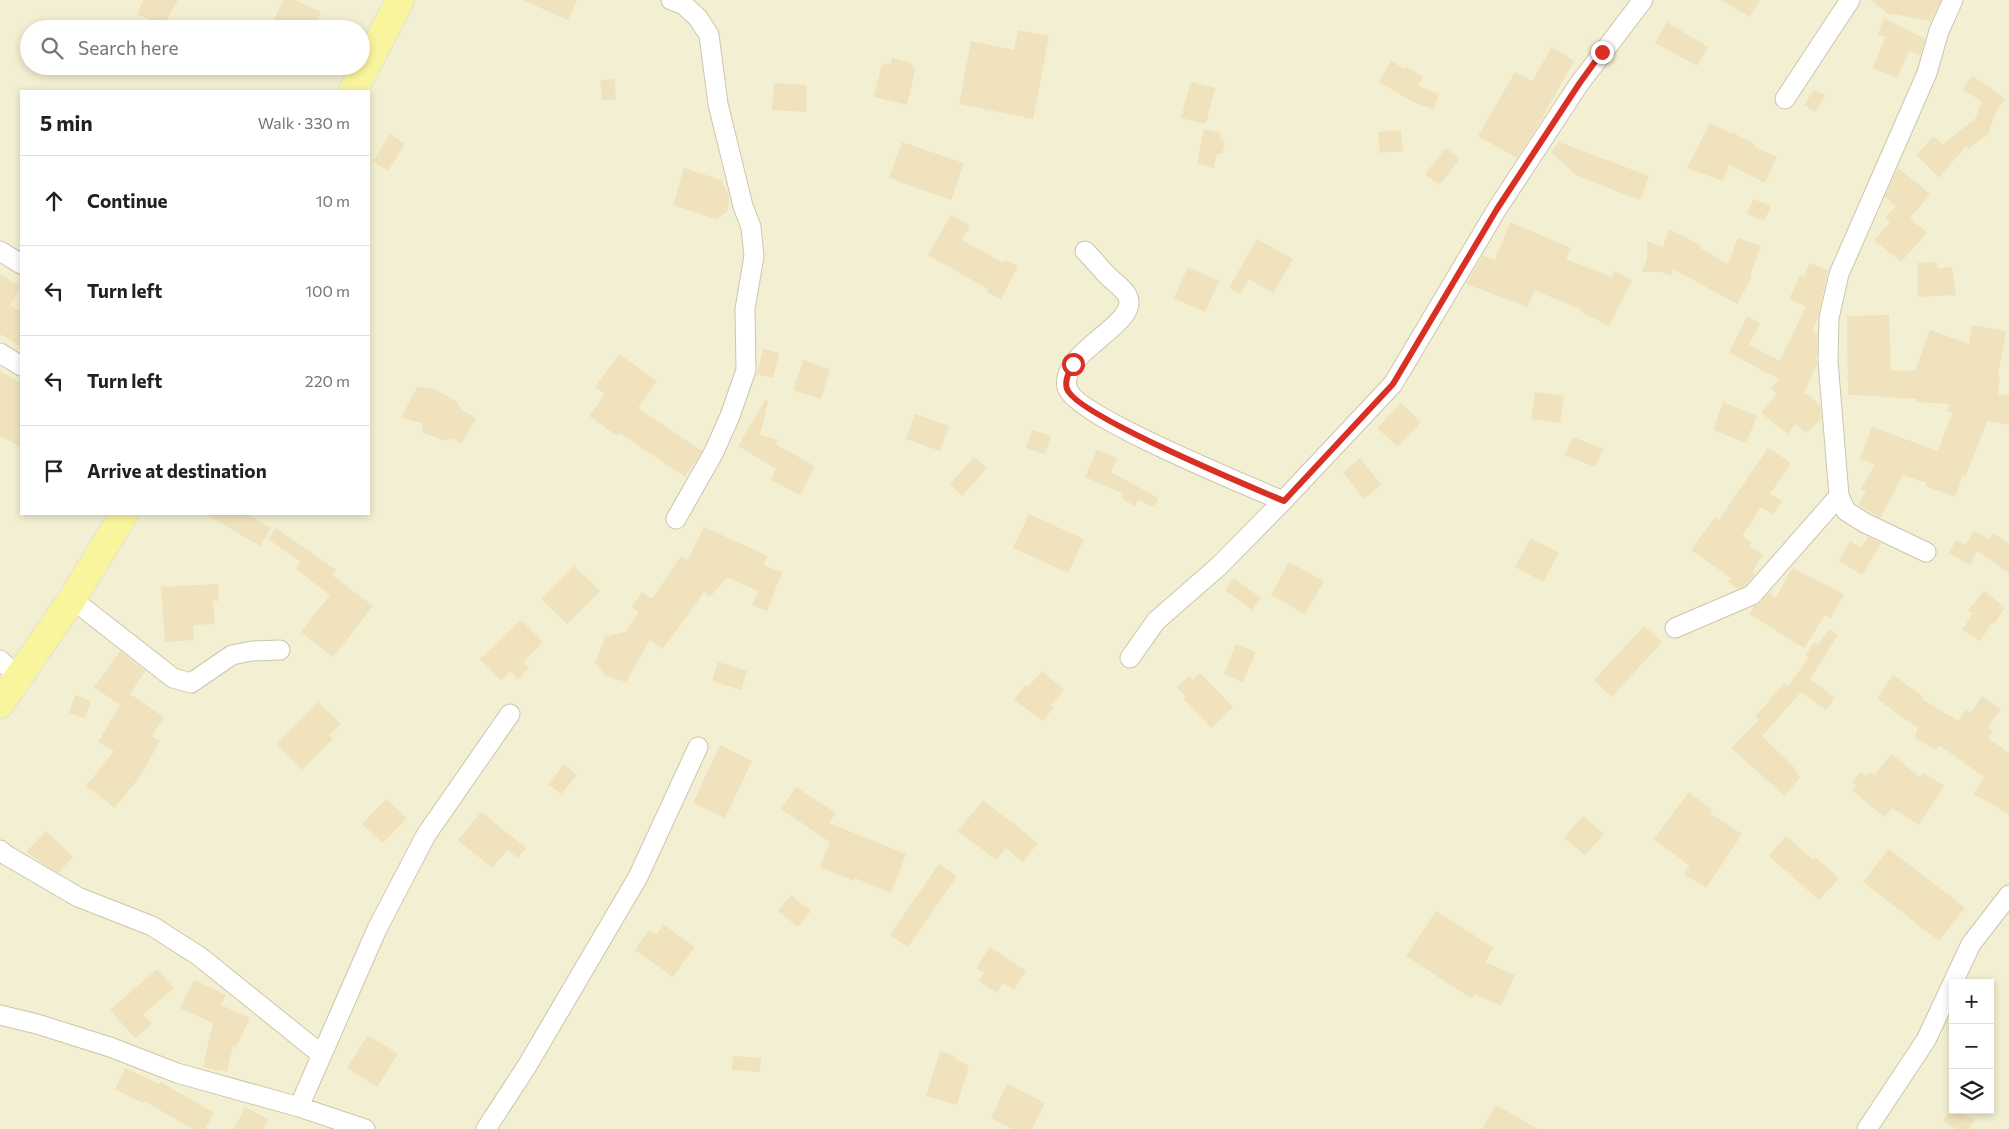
<!DOCTYPE html>
<html lang="en">
<head>
<meta charset="utf-8">
<style>
  body { margin:0; font-family:Commissioner,sans-serif; background:#f2f2f2; color:#202124 }
  .controls { position:absolute; right:15px; bottom:15px; display:grid; overflow:hidden; border-radius:0px; box-shadow:0 2px 8px #0003 }
  .controls button { width:45px; height:45px; display:grid; place-items:center; padding:0; border:0; border-bottom:1px solid #e0e0e0; background:#fff; color:#202124; font:25px sans-serif }
  .stop { position:absolute; width:15px; height:15px; margin:-11px; border:4px solid #d93025; border-radius:50%; background:#fff }
  .stop.end { background:#d93025; border-color:#fff; box-shadow:0 1px 5px #0008 }
  .list { margin:0; padding:0; list-style:none }
  h2 { display:flex; justify-content:space-between; align-items:center; height:65px; margin:0; padding:0 20px; font-size:21px }
  h2 small { font-size:16px; font-weight:400; color:#757577 }
  .list li { display:grid; grid-template-columns:32px 1fr auto; gap:15px; align-items:center; box-sizing:border-box; height:90px; padding:0 20px; border-top:1px solid #e0e0e0 }
  .list b { display:block; font-size:19px; white-space:nowrap }
  .list em { font-size:16px; font-style:normal; color:#757577 }
  .icon { flex:none; width:28px; height:28px; fill:none; stroke:currentColor; stroke-width:2; stroke-linecap:round; stroke-linejoin:round }
  .map { position:relative; flex:none; width:2009px; height:1129px; overflow:hidden }
  .search { position:absolute; background:#fff; box-shadow:0 2px 8px #0003; left:20px; top:20px; width:350px; height:55px; display:flex; align-items:center; gap:12px; box-sizing:border-box; padding:0 18px; border-radius:28px; color:#757577; font-size:19px }
  .panel { position:absolute; background:#fff; box-shadow:0 2px 8px #0003; left:20px; top:90px; width:350px; height:425px; border-radius:0px }
  .map>svg:first-child { display:block }
  .residential { fill:#f3efd2; fill-rule:evenodd }
  .building { fill:#f0e2bc }
  .lines { fill:none; stroke-linecap:round; stroke-linejoin:round }
  .minor-casing { stroke:#cdc5aa; stroke-width:21 }
  .primary-casing { stroke:#e3e0db; stroke-width:30 }
  .minor { stroke:#fff; stroke-width:19 }
  .primary { stroke:#f9f59d; stroke-width:28 }
  .route { stroke:#d93025; stroke-width:6 }
</style>
</head>
<body>
<div class="map">
<svg width="2009" height="1129" viewBox="0 0 2009 1129">
  <rect width="100%" height="100%" fill="#fcfae4"/>
  <!-- residential -->
  <path class="residential" d="M0,0H2009V1129H0ZM29,29H361V66H29ZM21,91H369V514H21ZM1953,983H1990V1110H1953Z"/>
  <!-- building -->
  <path class="building" d="M143,0H178L163,26L137,14Z
    M283,0H295L321,12L314,29H270Z
    M522,0H577L568,20Z
    M1721,0H1760L1750,17Z
    M1870,0H1941L1931,21L1887,13Z
    M1884,18L1925,39L1920,56L1910,50L1897,78L1873,68L1885,37L1878,34Z
    M1667,22L1708,47L1697,66L1655,43Z
    M1018,30L1049,36L1033,119L959,104L971,41L1014,50Z
    M1552,47L1574,61L1536,129L1517,158L1478,136L1515,72L1532,81Z
    M892,58L909,62L915,70L907,105L874,97L882,63L891,65Z
    M1391,61L1405,69L1406,67L1423,77L1418,86L1439,94L1434,109L1415,103L1379,82Z
    M1973,76L2005,99L1997,109L1988,134L1968,149L1966,146L1939,178L1917,155L1933,136L1943,144L1975,119L1982,102L1963,89Z
    M615,79L616,100H602L600,80Z
    M1191,82L1215,88L1206,124L1181,118Z
    M774,83L807,85L806,112L772,110Z
    M1814,90L1825,95L1815,112L1804,105Z
    M1710,123L1732,134V132L1754,144L1753,146L1777,157L1765,183L1729,165L1723,181L1687,168Z
    M1204,129L1221,133L1220,140L1225,141L1222,154L1217,153L1214,168L1197,164Z
    M1401,130L1403,151L1380,153L1378,132Z
    M390,134L405,144L388,171L373,161Z
    M902,142L964,163L951,200L889,178Z
    M1559,142L1649,176L1640,200L1577,176L1551,152Z
    M1446,148L1460,159L1439,185L1425,174Z
    M684,168L721,180L729,197L728,211L716,219L673,205Z
    M1898,168L1930,194L1910,218L1927,233L1901,262L1874,240L1890,222L1885,218L1896,206L1885,197Z
    M1753,199L1771,206L1764,221L1747,214Z
    M951,215L970,226L962,240L1003,263L1005,260L1018,266L1001,299L987,292L988,289L928,255Z
    M1510,222L1571,248L1566,259L1612,277L1614,271L1632,280L1609,326L1581,312L1582,310L1534,290L1528,307L1466,284L1483,255L1495,260Z
    M1669,229L1701,245L1700,248L1728,264L1738,238L1761,246L1750,276L1752,277L1737,304L1673,269L1671,276L1661,272H1642L1647,259V241L1663,247Z
    M1257,239L1293,259L1273,293L1249,279L1240,294L1229,288Z
    M1937,262V269L1952,267L1956,295L1918,297L1917,263Z
    M1809,263L1828,270L1818,317L1812,331L1817,334V355L1814,361L1817,362V365L1804,392L1820,405L1821,419L1806,433L1796,424L1788,434L1761,413L1777,394L1771,389L1779,379L1729,353L1747,316L1760,323L1749,345L1780,361L1806,306L1789,299L1800,275L1804,277Z
    M1188,267L1219,281L1205,312L1174,298Z
    M0,274L21,287L10,305L21,312V347L0,334Z
    M1889,315L1891,370L1915,371L1930,330L1969,344L1972,325L2006,331L1998,376L2000,377L1998,394L2009,396V425L1987,421L1966,476L1963,475L1955,497L1926,486L1927,483L1903,475L1880,518L1858,505L1866,491L1861,489L1875,464L1860,459L1872,427L1938,451L1952,413L1947,412L1949,404L1917,402V399L1881,397V396L1848,395L1847,316Z
    M763,349L779,353L773,378L757,374Z
    M619,354L657,381L638,408L702,451L685,477L620,433L617,436L589,416L605,394L595,387Z
    M803,360L830,369L821,399L793,390Z
    M0,371L21,383V447L0,436Z
    M417,387L434,389L456,401L462,410L476,418L461,444L451,438L446,441L423,433L422,423L401,418Z
    M1535,392L1564,396L1560,423L1531,419Z
    M765,400L768,402L760,435L778,440L775,444L815,466L800,495L771,480L776,469L738,446Z
    M1723,402L1757,416L1746,443L1713,430Z
    M1401,403L1421,422L1398,447L1377,428Z
    M915,414L949,426L940,451L906,439Z
    M1032,430L1051,436L1045,454L1026,448Z
    M1573,437L1603,449L1595,467L1565,455Z
    M1768,448L1791,463L1770,494L1782,501L1773,514L1761,507L1742,536L1752,543L1749,546L1763,555L1752,572L1755,574L1745,586L1738,589L1728,582L1731,578L1691,550L1715,517L1719,520Z
    M1097,450L1117,458L1111,472L1158,498L1154,507L1138,500L1135,506L1121,498L1124,494L1085,477Z
    M974,457L987,468L962,496L950,484Z
    M1360,458L1381,485L1364,499L1343,472Z
    M206,514H247L271,528L260,546Z
    M1029,514L1084,539L1068,573L1013,548Z
    M704,527L768,556L763,565L782,572L767,611L752,605L758,591L727,577L710,597L704,592L663,649L650,640L626,682L606,676L595,663L605,637L625,632L639,612L632,607L642,592L652,599L681,556L687,561Z
    M276,528L336,570L332,575L373,606L333,657L301,632L330,595L296,569L301,562L268,539Z
    M1973,531L1989,539L1993,533L2009,544V573L1977,551L1970,565L1949,553L1956,540L1966,545Z
    M1868,537L1881,543L1862,575L1839,561L1850,541L1861,548Z
    M1531,538L1559,553L1543,582L1515,567Z
    M1289,562L1324,581L1305,614L1271,595Z
    M574,566L600,591L567,624L541,599Z
    M1792,568L1844,594L1831,618L1825,615L1804,648L1749,614L1754,606L1760,603L1769,593L1776,598Z
    M1234,578L1261,598L1252,610L1225,590Z
    M218,584L219,601H213L215,624L193,625L194,640L165,642L161,587Z
    M1984,590L2005,608L1994,624L1992,623L1980,641L1962,630L1973,613L1968,611Z
    M521,620L543,642L523,662L529,668L518,679L510,671L501,680L480,659Z
    M1644,626L1662,642L1612,697L1594,680Z
    M1829,629L1838,635L1810,679L1835,698L1826,710L1801,692L1762,736L1792,765L1800,777L1785,796L1731,748L1759,720L1755,717L1784,683L1788,686L1809,657L1806,655L1814,642L1818,645Z
    M1236,644L1256,652L1243,682L1224,674Z
    M120,651L145,671L130,694L164,717L152,736L160,741L141,775L115,808L86,786L114,751L98,742L120,705L94,687Z
    M718,662L747,671L741,690L712,681Z
    M1042,671L1064,690L1051,705L1054,707L1043,721L1014,700L1025,685L1028,687Z
    M1200,673L1233,707L1211,728L1184,699L1186,697L1177,687L1189,676L1193,680Z
    M1893,675L1924,697L1922,699L1958,721L1966,710L1970,713L1982,696L2001,709L1988,727L1993,731L1988,738L2009,753V814L1974,794L1984,777L1939,745L1936,750L1916,738V733L1918,728L1877,699Z
    M75,695L91,701L85,718L69,713Z
    M318,702L341,724L329,735L333,739L302,770L276,744Z
    M720,745L752,761L725,818L693,803Z
    M1892,754L1920,778L1924,773L1944,786L1919,825L1892,808L1884,817L1853,791L1856,786L1852,783L1861,772L1866,777L1870,772L1874,775Z
    M564,764L577,775L561,794L548,784Z
    M796,787L836,813L829,823L906,854L891,893L855,878L854,881L820,867L830,842L781,809Z
    M1689,792L1712,810L1710,813L1742,834L1706,888L1684,874L1690,866L1654,839Z
    M386,799L407,818L383,843L362,824Z
    M983,800L1038,843L1023,862L1006,848L996,860L958,831Z
    M481,812L526,848L518,858L507,850L492,868L458,840Z
    M1583,816L1604,834L1585,855L1564,838Z
    M46,831L73,857L58,873L26,852Z
    M1786,836L1813,860L1815,857L1839,878L1819,900L1769,856Z
    M1889,849L1965,908L1939,941L1863,882Z
    M939,864L957,876L908,947L890,935Z
    M791,895L811,911L798,927L778,911Z
    M1436,911L1494,948L1485,962L1515,975L1501,1006L1475,994L1472,999L1406,956Z
    M664,925L695,947L673,977L635,950L649,930L656,935Z
    M990,947L1026,971L1014,990L1003,983L997,993L979,981L984,973L976,968Z
    M157,969L174,988L143,1014L152,1024L135,1038L110,1010Z
    M194,980L226,995L221,1005L250,1018L236,1047L233,1046L227,1072L203,1067L213,1023L180,1008Z
    M368,1035L398,1054L377,1087L347,1068Z
    M940,1051L955,1056L954,1058L969,1066L957,1105L926,1096Z
    M733,1056L761,1058L760,1072L732,1070Z
    M125,1068L159,1084L161,1082L214,1113L205,1129H193L144,1101L143,1103L115,1089Z
    M1007,1084L1045,1103L1032,1129H1012L991,1118Z
    M1496,1105L1538,1129H1482Z
    M245,1107L268,1119L263,1129H234Z
    M1951,1107L1953,1110H1957L1974,1120L1969,1129H1956L1943,1121Z"/>
  <g class="lines">
    <!-- minor casing -->
    <g class="minor-casing">
      <path id="minor" d="M671,0L684,5L698,18L709,35L718,104L743,206L751,227L754,256L745,309L746,370L730,416L714,452L676,519
        M1785,99L1850,0
        M0,251L21,264
        M1085,251C1093,259 1100,268 1108,276C1114,282 1123,288 1127,295C1143,323 1059,351 1067,387C1073,415 1251,487 1283,501
        M0,353L21,366
        M1926,552L1865,523L1846,511L1839,496L1828,361L1829,318L1839,274L1927,73L1939,31L1953,0
        M72,599L173,678L191,683L232,655L252,651L280,650
        M1675,628L1752,595L1839,496
        M1130,658L1156,621L1219,566L1283,501L1393,384L1497,209L1579,84L1643,0
        M0,660L19,677
        M0,850L6,855L78,897L152,926L199,956L322,1055
        M0,1015L37,1024L110,1047L177,1073L299,1107L365,1129
        M299,1107L377,929L426,835L510,714
        M486,1129L527,1066L638,877L698,747
        M1867,1129L1926,1040L1971,944L2009,895"/>
    </g>
    <!-- primary casing -->
    <g class="primary-casing">
      <path id="primary" d="M353,91L400,0
        M0,704L72,599L124,514"/>
    </g>
    <!-- minor -->
    <use href="#minor" class="minor"/>
    <!-- primary -->
    <use href="#primary" class="primary"/>
  </g>
  <g class="lines">
    <!-- route -->
    <path class="route" d="M1073,364C1070,371 1064,380 1067,389C1076,415 1251,487 1284,501L1393,384L1497,209L1579,84L1602,52"/>
  </g>
</svg>
<div class="controls">
<button>+</button>
<button>−</button>
<button><svg class="icon" aria-label="layers" viewBox="0 0 24 24"><path d="M12 4l9 5-9 5-9-5zM3 14l9 5 9-5"/></svg></button>
</div>
<div class="stop" style="left:1073px;top:364px"></div>
<div class="stop end" style="left:1602px;top:52px"></div>
<div class="search"><svg class="icon" aria-label="search" viewBox="0 0 24 24"><circle cx="10" cy="10" r="6"/><path d="M15 15l6 6"/></svg>Search here</div>
<section class="panel">
<h2>5 min<small>Walk · 330 m</small></h2>
<ul class="list">
<li><svg class="icon" aria-label="ahead" viewBox="0 0 24 24"><path d="M12 20V5M6 11l6-6 6 6"/></svg><div><b>Continue</b></div><em>10 m</em></li>
<li><svg class="icon" aria-label="left" viewBox="0 0 24 24"><path d="M17 20v-9H6M10 6l-5 5 5 5"/></svg><div><b>Turn left</b></div><em>100 m</em></li>
<li><svg class="icon" aria-label="left" viewBox="0 0 24 24"><path d="M17 20v-9H6M10 6l-5 5 5 5"/></svg><div><b>Turn left</b></div><em>220 m</em></li>
<li><svg class="icon" aria-label="arrive" viewBox="0 0 24 24"><path d="M6 21V4h12l-3 4 3 4H6"/></svg><div><b>Arrive at destination</b></div></li>
</ul>
</section>
</div>
</body>
</html>
